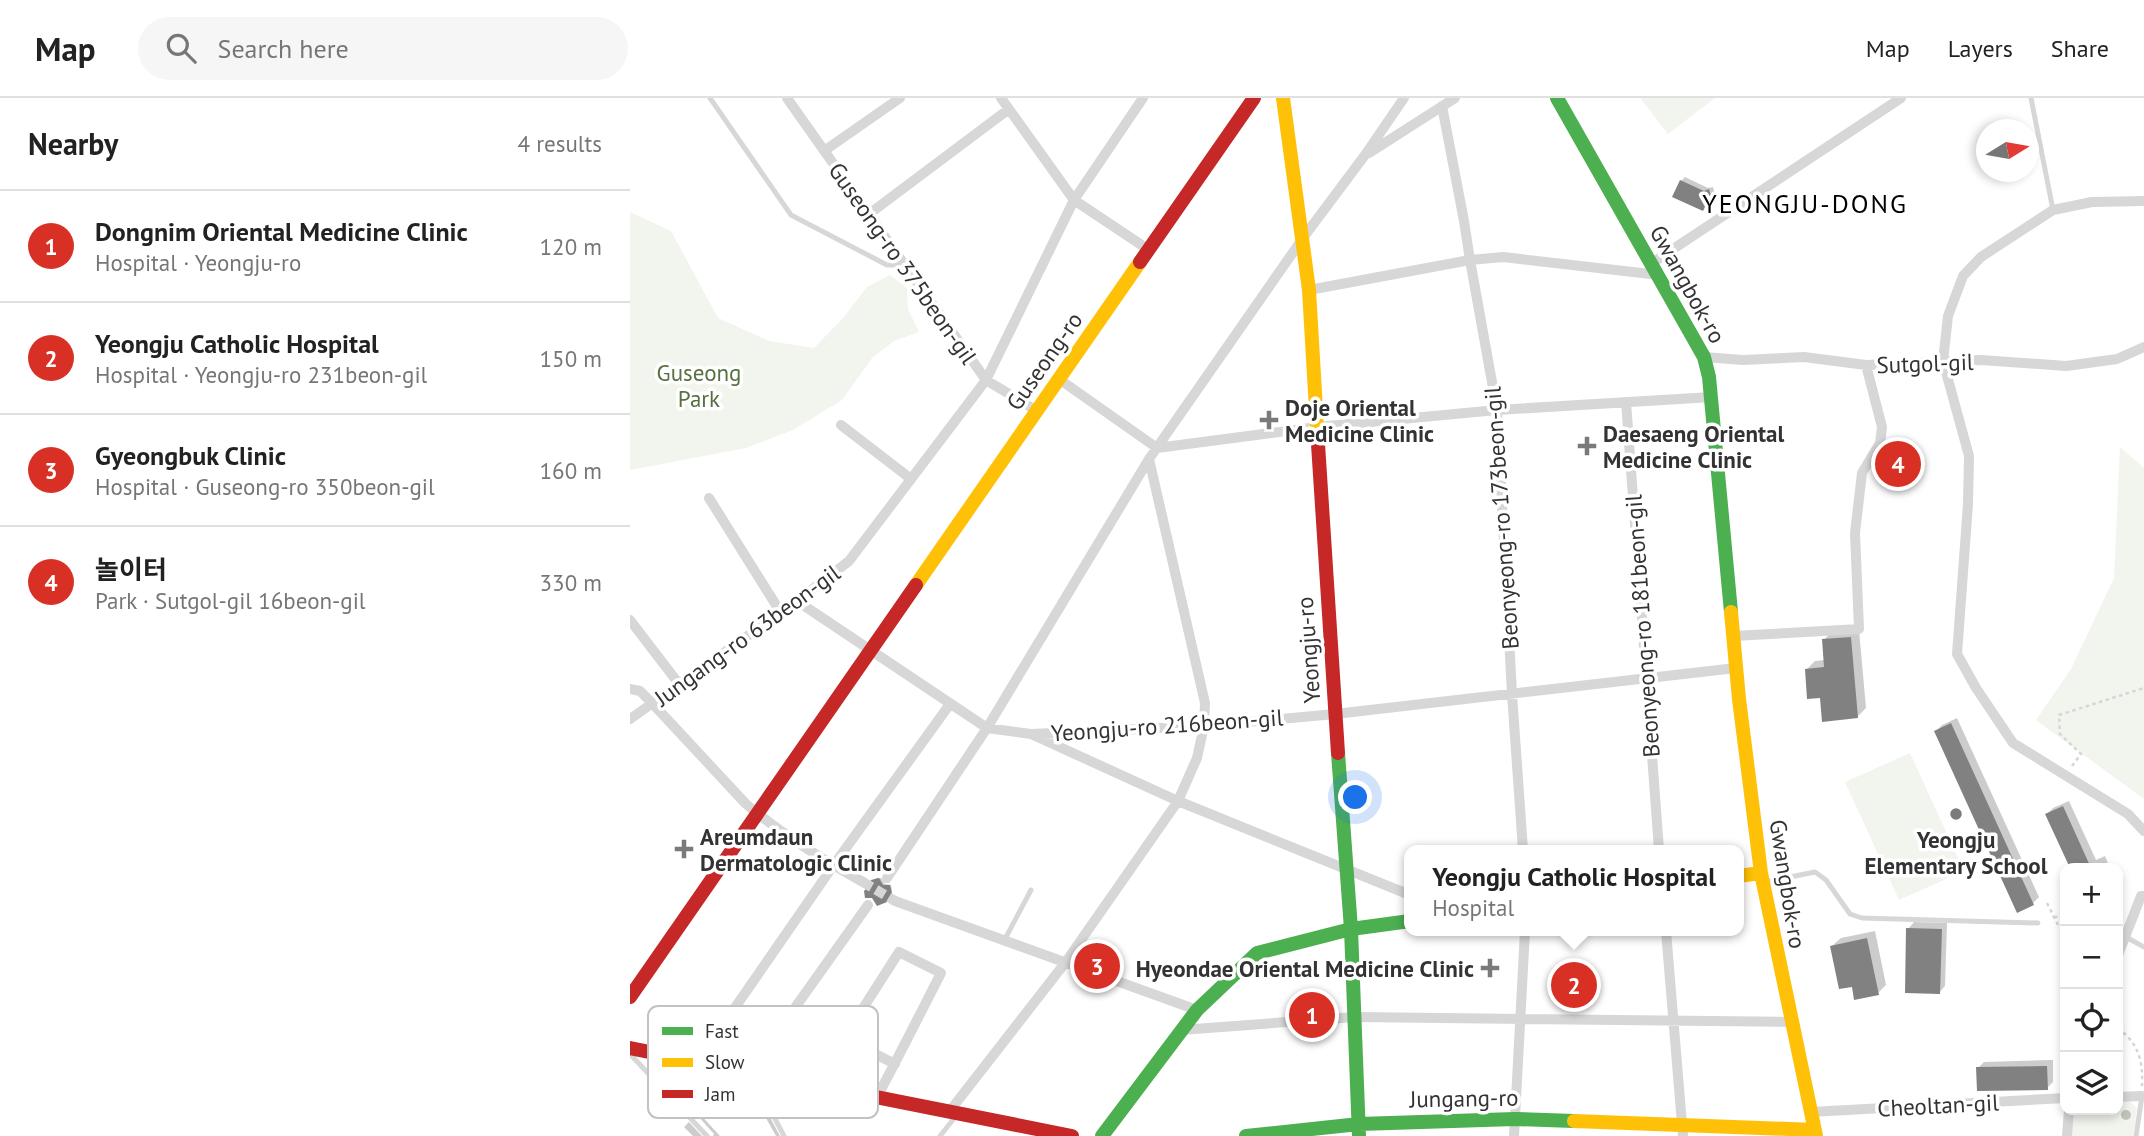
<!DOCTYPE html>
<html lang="en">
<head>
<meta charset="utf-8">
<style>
  body { margin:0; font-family:"PT Sans","Noto Sans KR",sans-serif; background:#f6f6f6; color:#222 }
  .controls { position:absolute; right:21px; bottom:21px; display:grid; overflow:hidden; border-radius:14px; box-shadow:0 4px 10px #0003 }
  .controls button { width:63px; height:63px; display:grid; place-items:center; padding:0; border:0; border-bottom:2px solid #e0e0e0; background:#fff; color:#222; font:35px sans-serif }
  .compass { position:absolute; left:1346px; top:21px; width:63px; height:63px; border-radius:50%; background:#fff; box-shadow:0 4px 10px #0003; rotate:79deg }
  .you { position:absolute; left:726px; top:700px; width:24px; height:24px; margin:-18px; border:5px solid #fff; border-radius:50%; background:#1a73e8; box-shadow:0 0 0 10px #1a73e833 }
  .badge { display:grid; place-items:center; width:46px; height:46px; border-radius:50%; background:#d93025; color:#fff; font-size:23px; font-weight:700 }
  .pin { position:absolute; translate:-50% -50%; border:4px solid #fff; box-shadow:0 2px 7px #0006 }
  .popup { position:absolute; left:774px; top:747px; width:340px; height:91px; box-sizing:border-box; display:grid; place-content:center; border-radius:14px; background:#fff; filter:drop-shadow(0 2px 5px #0005); font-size:23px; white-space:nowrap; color:#767676 }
  .popup b { font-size:26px; color:#222 }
  .popup::after { content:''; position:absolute; left:50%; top:100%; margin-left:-14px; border:14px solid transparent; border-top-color:#fff }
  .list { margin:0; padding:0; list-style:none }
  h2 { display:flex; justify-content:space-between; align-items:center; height:91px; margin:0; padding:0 28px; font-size:30px }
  h2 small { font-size:23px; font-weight:400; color:#767676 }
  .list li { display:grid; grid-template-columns:46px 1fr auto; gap:21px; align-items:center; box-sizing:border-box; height:112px; padding:0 28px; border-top:2px solid #e0e0e0 }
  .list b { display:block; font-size:26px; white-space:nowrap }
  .list p { margin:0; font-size:23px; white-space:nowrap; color:#767676 }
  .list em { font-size:23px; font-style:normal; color:#767676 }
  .icon { flex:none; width:38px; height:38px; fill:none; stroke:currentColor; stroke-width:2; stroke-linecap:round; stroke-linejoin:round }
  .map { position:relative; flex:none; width:1514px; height:1038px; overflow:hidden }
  header { display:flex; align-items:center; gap:42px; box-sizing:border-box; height:98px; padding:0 35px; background:#fff; border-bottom:2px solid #e0e0e0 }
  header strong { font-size:33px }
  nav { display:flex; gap:38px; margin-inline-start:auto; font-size:24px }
  .search { width:490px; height:63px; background:#f6f6f6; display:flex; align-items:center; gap:18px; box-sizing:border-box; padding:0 24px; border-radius:38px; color:#767676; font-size:26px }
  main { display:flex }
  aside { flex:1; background:#fff }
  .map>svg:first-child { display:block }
  .green { fill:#f1f5ed }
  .shadow { fill:#0003 }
  .building { fill:#818181 }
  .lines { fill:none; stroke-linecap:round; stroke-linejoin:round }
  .street-tunnel { stroke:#d6d6d6; stroke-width:10; stroke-dasharray:10 5; stroke-linecap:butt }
  .path { stroke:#d6d6d6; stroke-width:2.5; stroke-dasharray:3.5 3.5; stroke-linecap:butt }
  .lane { stroke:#d7d7d7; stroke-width:5 }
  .street { stroke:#d7d7d7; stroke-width:10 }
  .fast { stroke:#4caf50; stroke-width:14 }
  .slow { stroke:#ffc107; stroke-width:14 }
  .jam { stroke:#c62828; stroke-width:14 }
  .poi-dot { fill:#7a7a7a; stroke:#fff; stroke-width:2.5 }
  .labels { text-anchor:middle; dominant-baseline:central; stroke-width:7; stroke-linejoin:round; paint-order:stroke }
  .street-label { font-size:23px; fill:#333; stroke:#fff }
  .park-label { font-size:23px; fill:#56703f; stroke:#fff }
  .poi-label { font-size:23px; font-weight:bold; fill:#333; stroke:#fff; text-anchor:start }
  .quarter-label { font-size:26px; letter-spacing:2px; fill:#000; stroke:#fff }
  .key { fill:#fff; stroke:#c2c2c2; stroke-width:2 }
  .key-label { font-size:19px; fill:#333 }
</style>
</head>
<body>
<header>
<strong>Map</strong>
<div class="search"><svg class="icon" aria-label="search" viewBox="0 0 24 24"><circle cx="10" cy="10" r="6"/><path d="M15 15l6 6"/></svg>Search here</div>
<nav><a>Map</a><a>Layers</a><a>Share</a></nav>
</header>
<main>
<aside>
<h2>Nearby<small>4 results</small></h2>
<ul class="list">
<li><span class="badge">1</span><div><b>Dongnim Oriental Medicine Clinic</b><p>Hospital · Yeongju-ro</p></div><em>120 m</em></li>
<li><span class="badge">2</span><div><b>Yeongju Catholic Hospital</b><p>Hospital · Yeongju-ro 231beon-gil</p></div><em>150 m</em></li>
<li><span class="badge">3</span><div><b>Gyeongbuk Clinic</b><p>Hospital · Guseong-ro 350beon-gil</p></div><em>160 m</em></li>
<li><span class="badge">4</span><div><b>놀이터</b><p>Park · Sutgol-gil 16beon-gil</p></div><em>330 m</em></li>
</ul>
</aside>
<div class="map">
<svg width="1514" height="1038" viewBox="0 0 1514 1038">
  <rect width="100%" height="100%" fill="#fff"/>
  <!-- green -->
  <path class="green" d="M1010,0H1085L1038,36Z
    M0,114L41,133L88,220L139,243L184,250L213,220L237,189L260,177L277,190L278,211L289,234L264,243L242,260L212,302L163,332L116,350L0,372Z
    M1490,349L1514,370V701L1406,622L1441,571L1484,480Z
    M1280,655L1334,773L1269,802L1215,684Z
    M1497,1001L1507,1010L1503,1038H1441L1442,1012H1488V1002Z"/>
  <!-- shadow -->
  <path class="shadow" d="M1055,79L1078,90L1083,89L1086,102L1077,107L1051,83Z
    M1229,532L1236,610L1227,619L1191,598L1177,571L1185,563L1196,562L1194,542L1202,533Z
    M1327,620L1409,799L1403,805L1306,633L1312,627Z
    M1439,703L1466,762L1475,758L1480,770H1442L1417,716L1423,710Z
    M246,780H251L255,786L261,787L262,793L259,797L242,783Z
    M1284,824L1317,825L1315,888L1309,895L1278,831Z
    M1245,833L1256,887L1248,895L1223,886L1202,848L1211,840Z
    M1423,962V984L1417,990L1348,970L1354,964Z
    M127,995L150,1038H146L123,997Z
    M1491 1017a5 5 0 1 1 10 0a5 5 0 1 1-10 0Z
    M68,1016L69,1015L90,1038H83L84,1036L67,1017Z
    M59,1024L72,1038H63L54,1029Z"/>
  <!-- building -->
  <path class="building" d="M1050,82L1074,93L1079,91L1083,107L1075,109L1073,113L1042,99Z
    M1221,539L1228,620L1192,624L1190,600L1177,601L1175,571L1194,569L1192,541Z
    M1321,625L1404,807L1387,815L1304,633Z
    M1433,708L1461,770H1440L1415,716Z
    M249,780L253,787H260L262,795L257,804L247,808L242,800H235L234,793L239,788L241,782Z
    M1276,830L1312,831L1310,896L1275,895Z
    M1237,840L1249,897L1224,902L1222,889L1209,891L1200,848Z
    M1417,968L1418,992L1347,993L1346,969Z"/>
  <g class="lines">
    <!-- street-tunnel -->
    <path class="street-tunnel" d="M233,784L265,803"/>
    <!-- path -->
    <path class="path" d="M1442,668L1451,656L1430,636L1429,617L1514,590
      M1417,805L1428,827L1435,823
      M1424,820L1435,814
      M1488,930C1509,946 1513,963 1512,988"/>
    <!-- lane -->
    <path class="lane" d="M80,0L161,117L257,167H273
      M1401,0L1423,112
      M1135,784L1185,774L1196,782L1220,816L1232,820L1408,825
      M1496,839L1514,849
      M375,841L401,792
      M0,956L77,1038
      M123,979L154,1038
      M310,1038L326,1018
      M1506,1038L1512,998"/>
    <!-- street -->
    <path class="street" d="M157,0L356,282L407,313
      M371,0L444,102L519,152
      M812,8L834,123L840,162L867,312L882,596L893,752
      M194,53L270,0
      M739,55L825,0
      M1514,103L1462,104L1423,112L1351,159L1333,178L1318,218L1313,263L1339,358L1338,406L1327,556L1346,590L1383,645L1498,716L1514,733
      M239,116L379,11
      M1022,165L1271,0
      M679,192L840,162L873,159L1029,177
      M1074,259L1113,262L1174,259L1236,267L1351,262L1436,268L1487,261L1514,249
      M429,281L527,350L687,329L867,312L1082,299
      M996,304L1029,752
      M211,327L281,381
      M79,400L151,515
      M167,503L357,630L401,636L548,703L780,797
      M0,522L49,586
      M1103,538L1229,531L1225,435L1232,375L1250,345L1252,329L1236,267
      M0,591L10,593L22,605L116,706C152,736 191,761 233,784
      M0,621L167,503L219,463L356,282L444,102L513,0
      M401,636L574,628L705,616L1106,570
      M257,780L357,630L519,361L673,140L735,57L774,0
      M265,803L567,912
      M1036,833L1053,1038
      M1488,857L1511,798H1514
      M551,932L725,919L1161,924
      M68,963L203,768L320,606
      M120,973L238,807
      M247,999C269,958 290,916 311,875L269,854L214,940L265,966
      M1488,999L1512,998
      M319,1014L435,865L548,703L567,660L574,628L575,605L519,361
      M1181,1014L1435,1000
      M884,1038L895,833
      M1437,1038L1439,1012"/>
    <!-- fast -->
    <path class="fast" d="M927,0L1074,259L1079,279L1101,514
      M708,655L721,831L729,1038
      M472,1038L567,912L627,855L721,831L780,823
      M616,1038L729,1026L885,1021L944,1023"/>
    <!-- slow -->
    <path class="slow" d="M653,0L679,192L688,346
      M286,487L510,164
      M1101,514L1109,601L1131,775L1186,1038
      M1108,778L1131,775
      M944,1023L1185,1032"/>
    <!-- jam -->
    <path class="jam" d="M510,164L624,0
      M688,346L708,655
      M0,899L286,487
      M0,950L442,1038"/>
  </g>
  <!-- markers -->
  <g class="poi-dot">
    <path d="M635.5 311.5h7v7h7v7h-7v7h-7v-7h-7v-7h7z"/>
    <path d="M953.5 337.5h7v7h7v7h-7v7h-7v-7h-7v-7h7z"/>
    <circle cx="1326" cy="716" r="7"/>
    <path d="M50.5 740.5h7v7h7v7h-7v7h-7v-7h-7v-7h7z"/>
    <path d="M856.5 859.5h7v7h7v7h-7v7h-7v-7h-7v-7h7z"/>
  </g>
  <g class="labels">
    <!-- street labels -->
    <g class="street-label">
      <text transform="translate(273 165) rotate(55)">Guseong-ro 375beon-gil</text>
      <text transform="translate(1058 186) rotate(61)">Gwangbok-ro</text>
      <text transform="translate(414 263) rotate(-55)">Guseong-ro</text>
      <text transform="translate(1295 265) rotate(-2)">Sutgol-gil</text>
      <text transform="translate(871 420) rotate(-94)">Beonyeong-ro 173beon-gil</text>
      <text transform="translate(1012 528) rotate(-94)">Beonyeong-ro 181beon-gil</text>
      <text transform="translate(117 537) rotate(-36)">Jungang-ro 63beon-gil</text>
      <text transform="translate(678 552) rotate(-94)">Yeongju-ro</text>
      <text transform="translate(537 627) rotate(-4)">Yeongju-ro 216beon-gil</text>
      <text transform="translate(1158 786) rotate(81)">Gwangbok-ro</text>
      <text transform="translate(834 1000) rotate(-1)">Jungang-ro</text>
      <text transform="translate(1308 1007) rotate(-3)">Cheoltan-gil</text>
    </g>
    <!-- park labels -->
    <g class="park-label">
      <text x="69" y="274">Guseong<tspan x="69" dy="26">Park</tspan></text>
    </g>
    <!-- poi labels -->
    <g class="poi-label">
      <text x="655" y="309">Doje Oriental<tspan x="655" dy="26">Medicine Clinic</tspan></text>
      <text x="973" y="335">Daesaeng Oriental<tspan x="973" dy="26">Medicine Clinic</tspan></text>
      <text x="70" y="738">Areumdaun<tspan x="70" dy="26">Dermatologic Clinic</tspan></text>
      <text x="1326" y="741" text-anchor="middle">Yeongju<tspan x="1326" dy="26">Elementary School</tspan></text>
      <text x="844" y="870" text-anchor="end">Hyeondae Oriental Medicine Clinic</text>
    </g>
    <!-- quarter labels -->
    <g class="quarter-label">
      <text x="1175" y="105">YEONGJU-DONG</text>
    </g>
  </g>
  <!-- legend -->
  <rect x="18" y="908" width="230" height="112" rx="10" class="key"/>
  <rect x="32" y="929" width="31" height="8" fill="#4caf50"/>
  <rect x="32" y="960" width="31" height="9" fill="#ffc107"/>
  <rect x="32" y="992" width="31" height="8" fill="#c62828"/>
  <g class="key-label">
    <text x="75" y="940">Fast</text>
    <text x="75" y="971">Slow</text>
    <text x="75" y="1003">Jam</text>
  </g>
</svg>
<div class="controls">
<button>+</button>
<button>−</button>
<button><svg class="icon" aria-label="locate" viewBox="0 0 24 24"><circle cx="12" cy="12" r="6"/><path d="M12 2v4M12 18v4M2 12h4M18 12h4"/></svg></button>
<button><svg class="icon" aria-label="layers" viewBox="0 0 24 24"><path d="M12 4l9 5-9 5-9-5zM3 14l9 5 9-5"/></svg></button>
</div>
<svg class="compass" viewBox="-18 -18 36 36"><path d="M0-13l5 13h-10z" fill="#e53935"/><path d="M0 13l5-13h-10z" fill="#767676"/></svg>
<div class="you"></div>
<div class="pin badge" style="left:682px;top:917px">1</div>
<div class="pin badge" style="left:944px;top:887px">2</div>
<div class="popup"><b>Yeongju Catholic Hospital</b>Hospital</div>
<div class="pin badge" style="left:467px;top:868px">3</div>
<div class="pin badge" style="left:1268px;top:366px">4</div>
</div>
</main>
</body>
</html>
